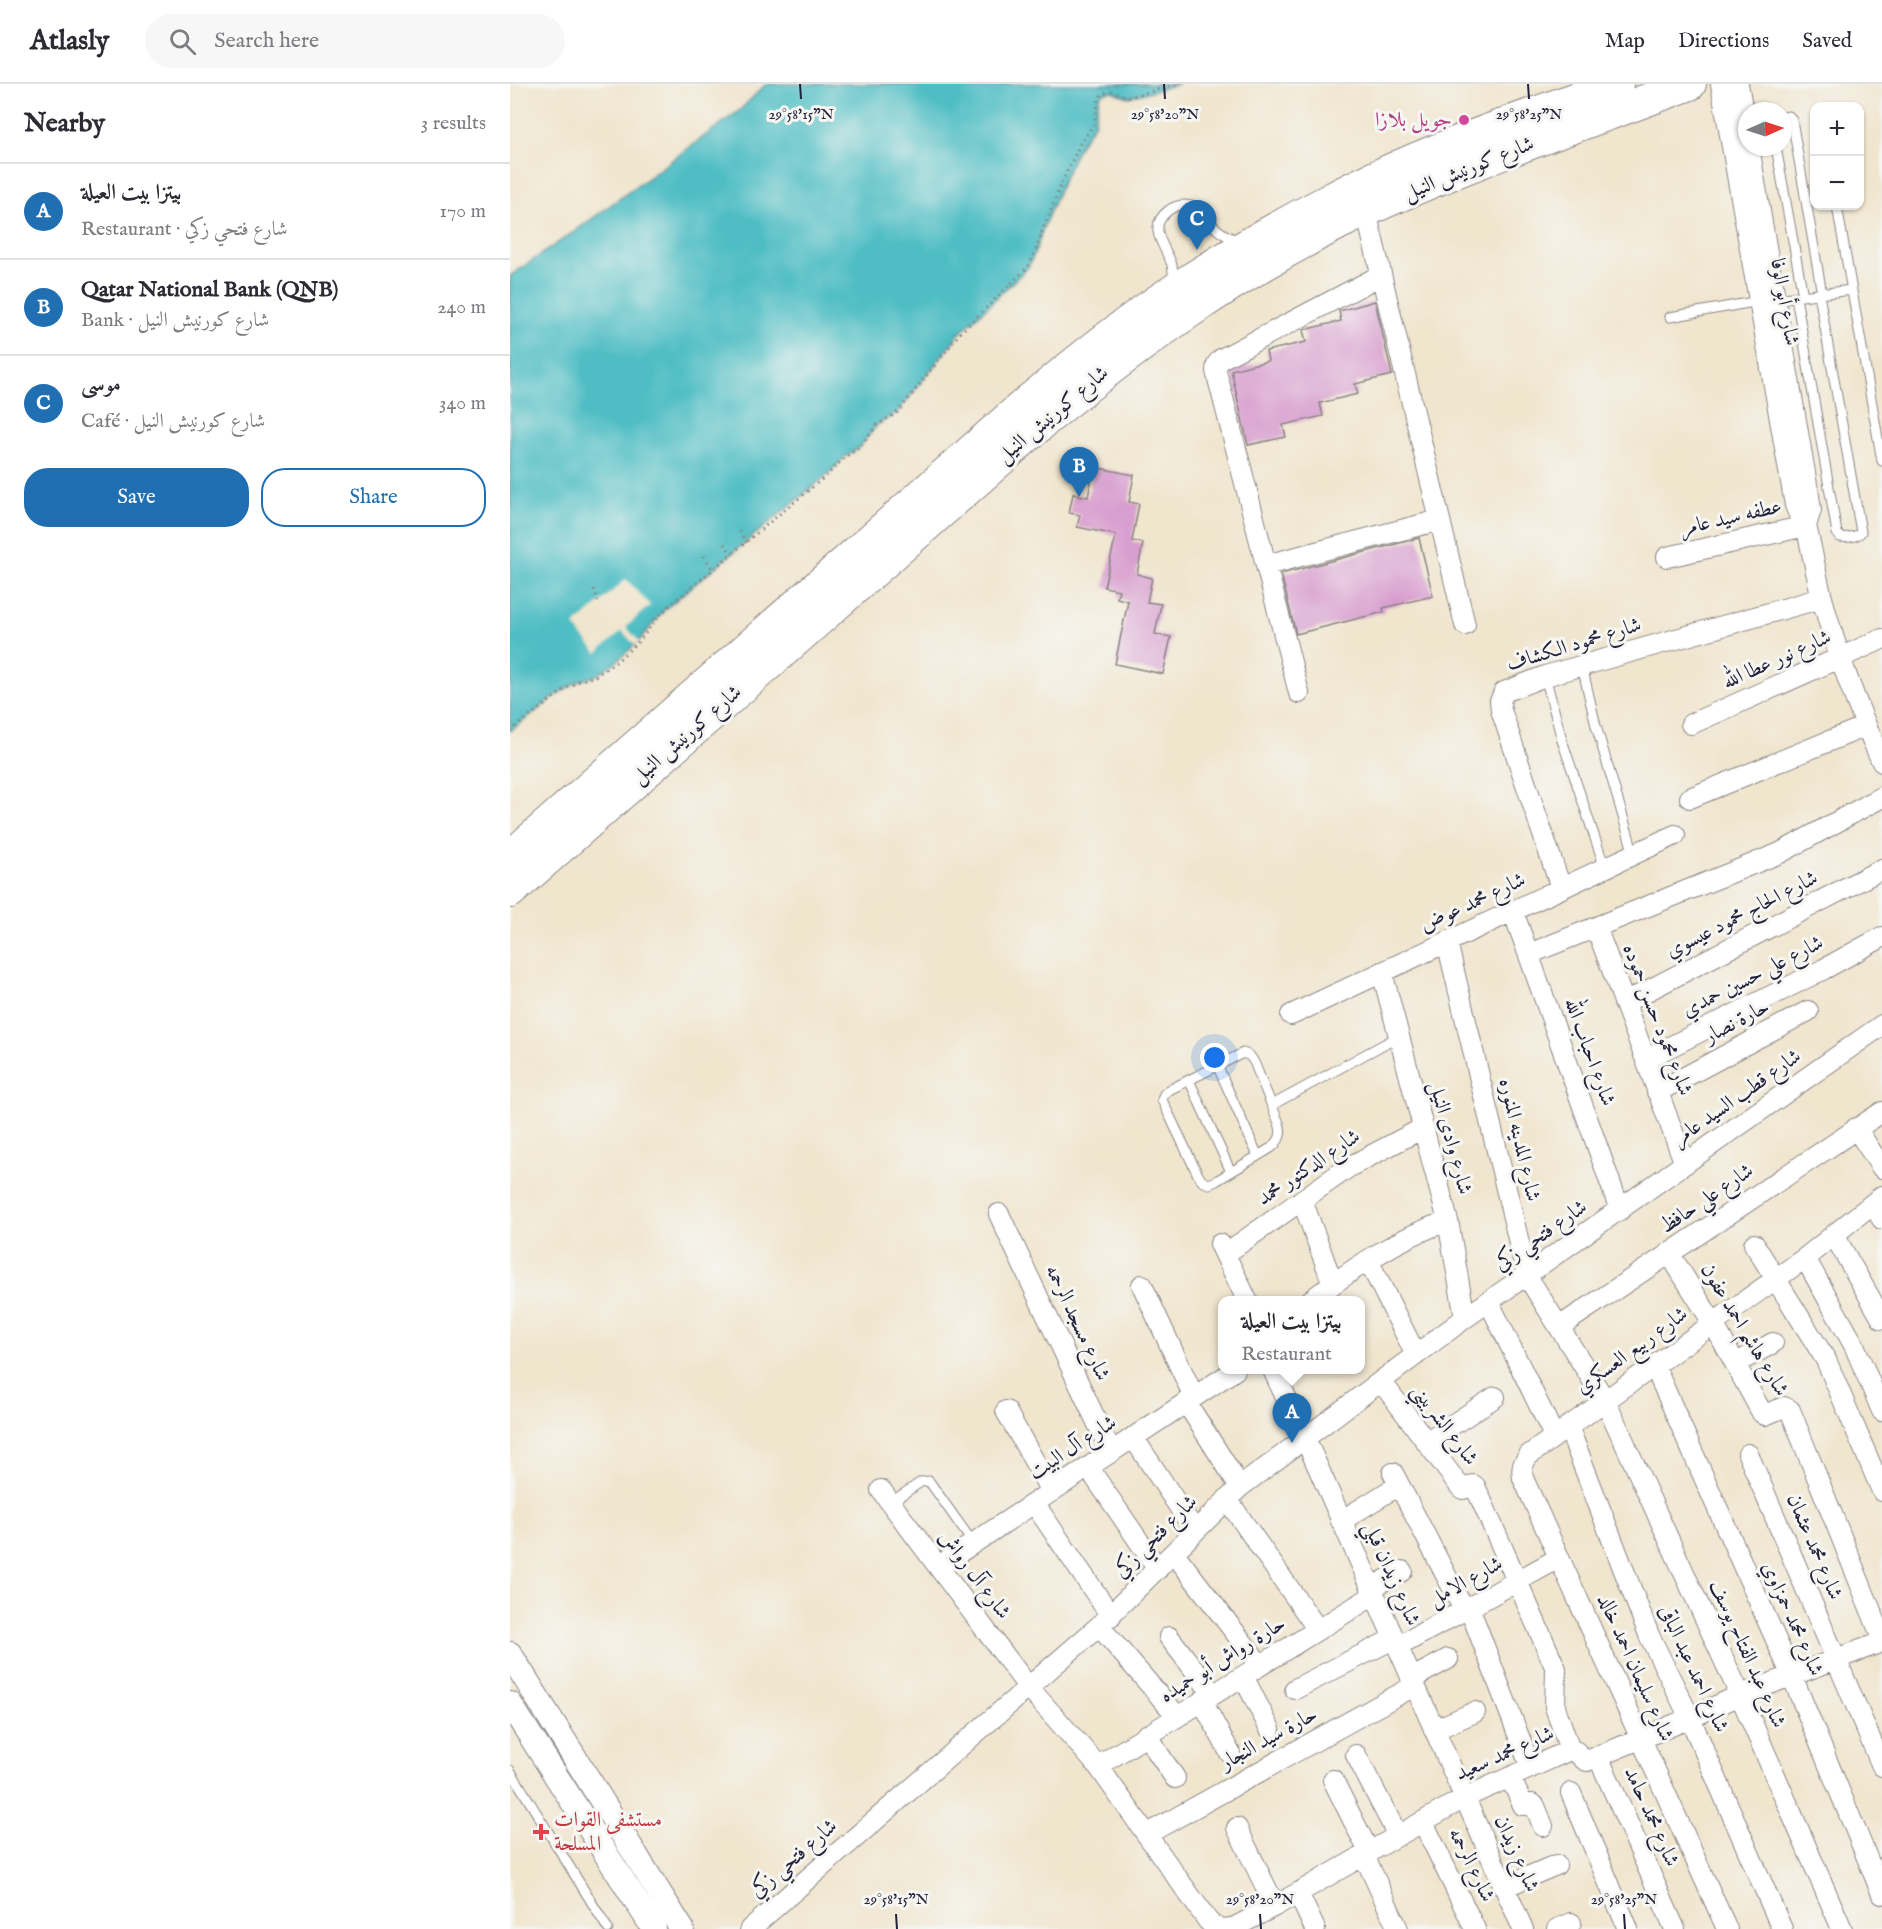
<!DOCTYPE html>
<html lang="en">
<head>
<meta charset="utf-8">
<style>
  body { margin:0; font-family:"IM FELL English",Amiri,serif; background:#f7f7f7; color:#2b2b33 }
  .controls { position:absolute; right:18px; top:18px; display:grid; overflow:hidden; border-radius:12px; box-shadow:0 2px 4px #0004 }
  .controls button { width:54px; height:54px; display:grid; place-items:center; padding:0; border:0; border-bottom:2px solid #e1e1e2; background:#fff; color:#2b2b33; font:30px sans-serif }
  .compass { position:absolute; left:1228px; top:18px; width:54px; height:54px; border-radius:50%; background:#fff; box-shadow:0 2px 4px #0004; rotate:87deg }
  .you { position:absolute; left:705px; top:974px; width:21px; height:21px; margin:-15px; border:4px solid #fff; border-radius:50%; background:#1a73e8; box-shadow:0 0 0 9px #1a73e833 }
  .badge { display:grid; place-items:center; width:39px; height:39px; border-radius:50%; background:#1f6fb2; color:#fff; font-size:20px; font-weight:700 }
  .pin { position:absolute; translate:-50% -50px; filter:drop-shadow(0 2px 3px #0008) }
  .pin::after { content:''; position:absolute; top:32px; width:21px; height:18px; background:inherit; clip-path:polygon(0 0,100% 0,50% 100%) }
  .popup { position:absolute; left:708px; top:1212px; width:147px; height:78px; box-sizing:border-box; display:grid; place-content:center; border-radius:12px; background:#fff; filter:drop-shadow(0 2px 4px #0005); font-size:20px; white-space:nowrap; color:#7c7c81 }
  .popup b { font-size:22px; color:#2b2b33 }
  .popup::after { content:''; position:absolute; left:50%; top:100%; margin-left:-12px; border:12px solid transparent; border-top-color:#fff }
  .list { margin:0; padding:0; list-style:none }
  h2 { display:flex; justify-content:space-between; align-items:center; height:78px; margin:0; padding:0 24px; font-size:26px }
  h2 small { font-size:20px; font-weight:400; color:#7c7c81 }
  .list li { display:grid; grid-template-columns:39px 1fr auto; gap:18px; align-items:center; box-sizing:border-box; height:96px; padding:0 24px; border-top:2px solid #e1e1e2 }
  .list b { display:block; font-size:22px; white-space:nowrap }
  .list p { margin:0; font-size:20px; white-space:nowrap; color:#7c7c81 }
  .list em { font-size:20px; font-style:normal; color:#7c7c81 }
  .actions { display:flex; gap:12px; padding:18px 24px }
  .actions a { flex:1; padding:14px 0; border:2px solid #1f6fb2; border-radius:24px; text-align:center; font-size:21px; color:#1f6fb2 }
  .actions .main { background:#1f6fb2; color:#fff }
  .icon { flex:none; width:33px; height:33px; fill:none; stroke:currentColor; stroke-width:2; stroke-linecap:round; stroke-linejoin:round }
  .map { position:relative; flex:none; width:1372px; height:1845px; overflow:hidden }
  header { display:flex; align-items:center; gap:36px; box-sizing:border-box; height:84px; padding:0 30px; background:#fff; border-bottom:2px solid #e1e1e2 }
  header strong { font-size:28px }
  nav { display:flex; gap:33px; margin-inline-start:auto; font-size:21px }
  .search { width:420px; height:54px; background:#f7f7f7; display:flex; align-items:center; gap:15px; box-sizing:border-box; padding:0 21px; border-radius:33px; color:#7c7c81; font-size:22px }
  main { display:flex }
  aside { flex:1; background:#fff }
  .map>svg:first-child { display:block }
  .water { fill:#4fbec4; stroke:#387080; stroke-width:1.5 }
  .pier { fill:#f0e5cd }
  .building { fill:#d89ecf }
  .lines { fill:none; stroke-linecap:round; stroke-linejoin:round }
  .service-casing { stroke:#898484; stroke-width:11 }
  .minor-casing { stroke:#898484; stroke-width:22 }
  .tertiary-casing { stroke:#898484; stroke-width:26 }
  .trunk-casing { stroke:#898484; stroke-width:34 }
  .path { stroke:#898484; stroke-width:3; stroke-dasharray:1.5 4.5; stroke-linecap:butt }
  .service { stroke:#fff; stroke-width:9 }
  .minor { stroke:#fff; stroke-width:20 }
  .tertiary { stroke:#fff; stroke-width:24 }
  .trunk { stroke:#fff; stroke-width:32 }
  .ticks { fill:none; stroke:#22223b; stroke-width:2 }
  .hotel-dot { fill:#d1479c; stroke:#f6f6f2; stroke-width:2 }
  .health-dot { fill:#e0444e; stroke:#f6f6f2; stroke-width:2 }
  .labels { text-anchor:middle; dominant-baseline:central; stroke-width:6; stroke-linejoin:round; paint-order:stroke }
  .hotel-label { font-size:21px; fill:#b23c85; stroke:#f6f6f2; text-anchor:end }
  .street-label { font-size:21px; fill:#22223b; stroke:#f6f6f2 }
  .health-label { font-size:21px; fill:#be3a42; stroke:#f6f6f2; text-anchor:start }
  .ticks-label { font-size:15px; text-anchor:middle; fill:#22223b; stroke:#f6f6f2; stroke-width:6; stroke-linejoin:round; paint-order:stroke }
</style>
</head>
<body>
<header>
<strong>Atlasly</strong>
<div class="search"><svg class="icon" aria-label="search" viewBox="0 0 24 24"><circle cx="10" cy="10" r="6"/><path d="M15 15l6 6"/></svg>Search here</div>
<nav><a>Map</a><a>Directions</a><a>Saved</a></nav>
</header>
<main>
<aside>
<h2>Nearby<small>3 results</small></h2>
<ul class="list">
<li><span class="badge">A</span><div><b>بيتزا بيت العيلة</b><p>Restaurant · شارع فتحي زكي</p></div><em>170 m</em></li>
<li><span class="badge">B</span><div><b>Qatar National Bank (QNB)</b><p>Bank · شارع كورنيش النيل</p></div><em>240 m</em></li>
<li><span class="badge">C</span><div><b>موسى</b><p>Café · شارع كورنيش النيل</p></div><em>340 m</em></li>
</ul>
<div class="actions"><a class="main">Save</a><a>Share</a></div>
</aside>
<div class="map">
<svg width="1372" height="1845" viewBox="0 0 1372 1845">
  <rect width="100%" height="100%" fill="#f6f6f2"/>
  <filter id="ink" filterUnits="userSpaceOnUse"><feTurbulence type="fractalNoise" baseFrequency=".0167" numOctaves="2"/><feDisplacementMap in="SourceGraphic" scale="12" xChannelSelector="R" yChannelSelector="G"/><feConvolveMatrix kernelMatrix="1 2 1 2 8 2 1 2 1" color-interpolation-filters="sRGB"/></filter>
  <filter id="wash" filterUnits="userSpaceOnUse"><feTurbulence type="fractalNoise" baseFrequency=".008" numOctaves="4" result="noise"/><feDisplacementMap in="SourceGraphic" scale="24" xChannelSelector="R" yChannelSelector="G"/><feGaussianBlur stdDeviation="1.35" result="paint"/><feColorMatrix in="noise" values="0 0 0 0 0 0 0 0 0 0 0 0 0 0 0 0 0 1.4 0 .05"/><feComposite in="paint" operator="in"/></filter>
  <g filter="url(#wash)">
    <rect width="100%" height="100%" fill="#f0e5cd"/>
    <!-- water -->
    <path class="water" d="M256,0H669L619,13L601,7L593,9L589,14L584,40L570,60L554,94L533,144L526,166L518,183L449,250L388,328L367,341L350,363L335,373L317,391L155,525L129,557L107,577L85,592L69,597L54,606L0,647V192L72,142L230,26Z"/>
    <!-- pier -->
    <path class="pier" d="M116,495L140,521L116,543L129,557L125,561L112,547L87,569L64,542Z"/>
    <g id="blocks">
      <!-- building -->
      <path class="building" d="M865,217L882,291L845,300L848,310L810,319L813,332L773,341L776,353L738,361L721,286L758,277L756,267L796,258L793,246L831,237L829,227Z
        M584,383L624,391L619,418L629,420L622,457L633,459L627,490L642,494L637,518L651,520L645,550L661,553L653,590L605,580L618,517L607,514L609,506L594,503L606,451L567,443L570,431L559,429L563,410L578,413Z
        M909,454L923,512L873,524L874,528L786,550L771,490Z"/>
    </g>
  </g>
  <g filter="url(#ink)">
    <use href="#blocks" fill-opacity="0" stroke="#898484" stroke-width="1.5"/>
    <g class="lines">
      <!-- service casing -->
      <g class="service-casing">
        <path id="service" d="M1273,33L1279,32L1282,36L1312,210
          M1266,63L1293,212
          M1327,122L1372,377
          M663,200C664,194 663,187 662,181C656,162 635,144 659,126C669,119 685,119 694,129C697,132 699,137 702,140C709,149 720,154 730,157
          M1286,213L1327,449L1330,453C1336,454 1348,453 1351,448L1309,210
          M1265,215L1342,206
          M1160,233L1249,217
          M1072,582L1086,642L1124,770
          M1035,592L1052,656L1095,784
          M733,969L740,972L744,978L769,1039C773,1050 770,1057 761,1064L706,1097L699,1100L692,1097L688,1091L652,1016L654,1010L659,1006Z
          M707,981L748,1072
          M679,996L721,1088
          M762,1021L889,952
          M381,1418L411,1398L419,1397L463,1459
          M0,1686L98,1845"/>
      </g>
      <!-- minor casing -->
      <g class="minor-casing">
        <path id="minor" d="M1211,0L1285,421L1291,436L1296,442C1302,466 1306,490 1312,514C1327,570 1348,625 1372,678
          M1228,0L1237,50
          M1239,63L1300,418L1301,426L1296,442
          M856,127L955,541
          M1157,473L1296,442
          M756,481L930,436
          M789,609L706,287L707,280L711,275L871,191
          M1181,640L1372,555
          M1180,714L1356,642
          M1051,804L991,626L990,617L994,608L1035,592L1312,514
          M1003,827L1110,1126
          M1086,843L1175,1080
          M937,858L1017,1192L1095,1316L1230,1611L1332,1845
          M1019,870L1270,769L1372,713
          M872,888L938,1137L955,1234
          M1114,919L1372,785
          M781,931L1165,751
          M1136,975L1314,885L1372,853
          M1147,1008L1298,927
          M1346,1044L1372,1084
          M792,1116L823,1200
          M1363,1120L1372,1135
          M489,1130L601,1368
          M1324,1151L1372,1235
          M710,1160L737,1216
          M1244,1160L1316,1276L1372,1407
          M1159,1169L1203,1239L1252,1329L1255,1331L1274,1323L1280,1326L1372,1554
          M715,1170L839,1083L913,1044
          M1295,1174L1344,1261L1372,1327
          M858,1176L906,1271
          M632,1201L684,1313
          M801,1216C843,1185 888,1153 938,1137
          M979,1218L1044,1352
          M1049,1243L1372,1028
          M1225,1280L1263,1259
          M1144,1281L1282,1592L1372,1810
          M763,1286L795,1354L1013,1845
          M871,1297L951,1404L953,1405L963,1401L965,1402L1046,1585L1045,1623L1060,1666
          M676,1318L730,1403
          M496,1327L541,1407
          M1058,1342L1139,1551L1180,1634L1272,1845
          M623,1353L685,1447
          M916,1358L985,1313
          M1238,1370L1372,1682
          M578,1383L648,1485
          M883,1389L954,1526
          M371,1406L519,1604L588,1682L698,1837L705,1843L715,1845
          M717,1415L808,1546
          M524,1419L601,1532
          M831,1437L889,1401
          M664,1469L750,1581
          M429,1482L725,1286
          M861,1504L892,1487
          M959,1523L1021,1684
          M589,1542L667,1632
          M659,1553L703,1610
          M887,1563L1049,1474
          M733,1592L760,1645
          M901,1595L938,1575
          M785,1605L883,1555
          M692,1617L720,1669
          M924,1646L965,1628
          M636,1651L665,1694
          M846,1671L888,1752
          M1088,1672L1165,1845
          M588,1682L864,1511
          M1000,1693L1013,1721L1022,1720L1025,1722L1033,1742
          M823,1696L859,1768
          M1061,1709L1118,1845
          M913,1738L965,1845
          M727,1744L765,1822
          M637,1750L904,1602
          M854,1771L888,1845
          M994,1803L1046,1781
          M788,1809L805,1845
          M240,1845L589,1542L730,1403L955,1234L1372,941
          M715,1845L725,1843L765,1822L954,1714L1060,1666C1068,1665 1070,1675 1077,1677L1180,1634L1230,1611L1372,1558
          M1047,1845L1061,1839
          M1217,1845L1013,1394C1011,1384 1013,1379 1019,1371L1295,1174L1372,1112"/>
      </g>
      <!-- tertiary casing -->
      <g class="tertiary-casing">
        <path id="tertiary" d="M0,1570L172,1845
          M0,1620L144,1845"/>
      </g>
      <!-- trunk casing -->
      <g class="trunk-casing">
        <path id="trunk" d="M0,773L519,316C566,278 613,239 664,206C713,174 765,144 817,117C909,68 1009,35 1107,0
          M0,808L537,335C629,260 724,192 830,139C943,84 1063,44 1180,0"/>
      </g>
      <!-- path -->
      <path class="path" d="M230,447L236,459
        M214,460L222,470
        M194,472L203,486
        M84,505L89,520
        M0,647L54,606L69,597L85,592L107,577L129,557L155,525L317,391L335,373L350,363L367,341L388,328L449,250L518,183L526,166L533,144L554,94L570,60L584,40L589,14L593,9L601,7L619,13L669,0"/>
      <!-- service -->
      <use href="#service" class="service"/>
      <!-- minor -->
      <use href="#minor" class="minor"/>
      <!-- tertiary -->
      <use href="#tertiary" class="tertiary"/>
      <!-- trunk -->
      <use href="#trunk" class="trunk"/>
    </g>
  </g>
  <!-- ticks -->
  <path class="ticks" d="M290,0L291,15M654,0L655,15M1018,0L1019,15M386,1830L387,1845M750,1830L751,1845M1114,1830L1115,1845"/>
  <!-- markers -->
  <circle class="hotel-dot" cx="954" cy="36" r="6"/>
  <path class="health-dot" d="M28 1739h6v6h6v6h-6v6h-6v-6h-6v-6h6z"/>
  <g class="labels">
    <!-- hotel labels -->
    <g class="hotel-label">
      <text x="942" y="36">جويل بلازا</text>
    </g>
    <!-- street labels -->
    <g class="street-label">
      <text transform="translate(959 85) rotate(-22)">شارع كورنيش النيل</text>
      <text transform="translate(1274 218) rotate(80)">شارع أبو الوفا</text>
      <text transform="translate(543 331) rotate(-40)">شارع كورنيش النيل</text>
      <text transform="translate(1221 434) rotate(-13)">عطفه سيد عامر</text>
      <text transform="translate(1064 561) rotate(-17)">شارع محمود الكشاف</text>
      <text transform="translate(1267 576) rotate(-24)">شارع نور عطا الله</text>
      <text transform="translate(177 651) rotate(-41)">شارع كورنيش النيل</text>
      <text transform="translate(963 819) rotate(-25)">شارع محمد عوض</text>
      <text transform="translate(1232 831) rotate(-27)">شارع الحاج محمود عيسوي</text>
      <text transform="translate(1243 893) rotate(-27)">شارع علي حسين حمدي</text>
      <text transform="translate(1147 936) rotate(69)">شارع محمود حسن حموده</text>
      <text transform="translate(1227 938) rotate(-28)">حارة نصار</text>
      <text transform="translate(1079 968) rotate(70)">شارع احباب الله</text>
      <text transform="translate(1227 1014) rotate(-35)">شارع قطب السيد عامر</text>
      <text transform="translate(940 1054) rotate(75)">شارع وادى النيل</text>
      <text transform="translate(1009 1056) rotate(77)">شارع المدينه المنوره</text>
      <text transform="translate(799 1084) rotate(-34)">شارع الدكتور محمد</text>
      <text transform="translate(1197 1115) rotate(-34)">شارع علي حافظ</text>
      <text transform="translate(1031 1152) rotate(-35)">شارع فتحي زكي</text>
      <text transform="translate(567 1239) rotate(65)">شارع مسجد الرحمه</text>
      <text transform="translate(1234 1246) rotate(59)">شارع هاشم احمد عفون</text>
      <text transform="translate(1122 1267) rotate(-36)">شارع ربيع العسكري</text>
      <text transform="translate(934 1341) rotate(53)">شارع الشربيني</text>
      <text transform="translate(563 1364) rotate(-33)">شارع آل البيت</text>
      <text transform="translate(646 1453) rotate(-45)">شارع فتحي زكي</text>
      <text transform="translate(1304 1463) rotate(67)">شارع محمد عثمان</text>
      <text transform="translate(881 1490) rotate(66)">شارع زيدان قبلي</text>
      <text transform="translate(464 1491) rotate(53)">شارع آل رواش</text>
      <text transform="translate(956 1498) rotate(-29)">شارع الامل</text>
      <text transform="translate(1282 1535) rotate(66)">شارع محمد حمزاوي</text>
      <text transform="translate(1237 1570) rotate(66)">شارع عبد الفتاح يوسف</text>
      <text transform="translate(713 1576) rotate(-32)">حارة رواش أبو حميده</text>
      <text transform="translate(1125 1584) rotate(66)">شارع سليمان احمد خالد</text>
      <text transform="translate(1183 1585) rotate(65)">شارع احمد عبد الباقى</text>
      <text transform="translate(759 1655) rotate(-29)">حارة سيد النجار</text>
      <text transform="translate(995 1670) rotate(-24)">شارع محمد سعيد</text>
      <text transform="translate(1141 1733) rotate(66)">شارع محمد حامد</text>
      <text transform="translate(1006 1770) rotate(66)">شارع زيدان</text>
      <text transform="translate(284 1775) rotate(-41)">شارع فتحي زكي</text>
      <text transform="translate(961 1781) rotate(64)">شارع الرحمه</text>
    </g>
    <!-- health labels -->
    <g class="health-label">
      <text x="44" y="1736">مستشفى القوات<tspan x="44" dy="24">المسلحة</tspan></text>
    </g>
  </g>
  <g class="ticks-label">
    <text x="291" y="35">29°58'15"N</text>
    <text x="655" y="35">29°58'20"N</text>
    <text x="1019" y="35">29°58'25"N</text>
    <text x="386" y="1820">29°58'15"N</text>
    <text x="750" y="1820">29°58'20"N</text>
    <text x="1114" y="1820">29°58'25"N</text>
  </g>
</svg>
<div class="controls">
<button>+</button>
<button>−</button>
</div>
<svg class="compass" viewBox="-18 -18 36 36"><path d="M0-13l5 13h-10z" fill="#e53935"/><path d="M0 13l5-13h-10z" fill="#7c7c81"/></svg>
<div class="you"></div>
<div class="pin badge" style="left:782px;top:1359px">A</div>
<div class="popup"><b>بيتزا بيت العيلة</b>Restaurant</div>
<div class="pin badge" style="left:569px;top:413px">B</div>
<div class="pin badge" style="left:687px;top:166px">C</div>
</div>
</main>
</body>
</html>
